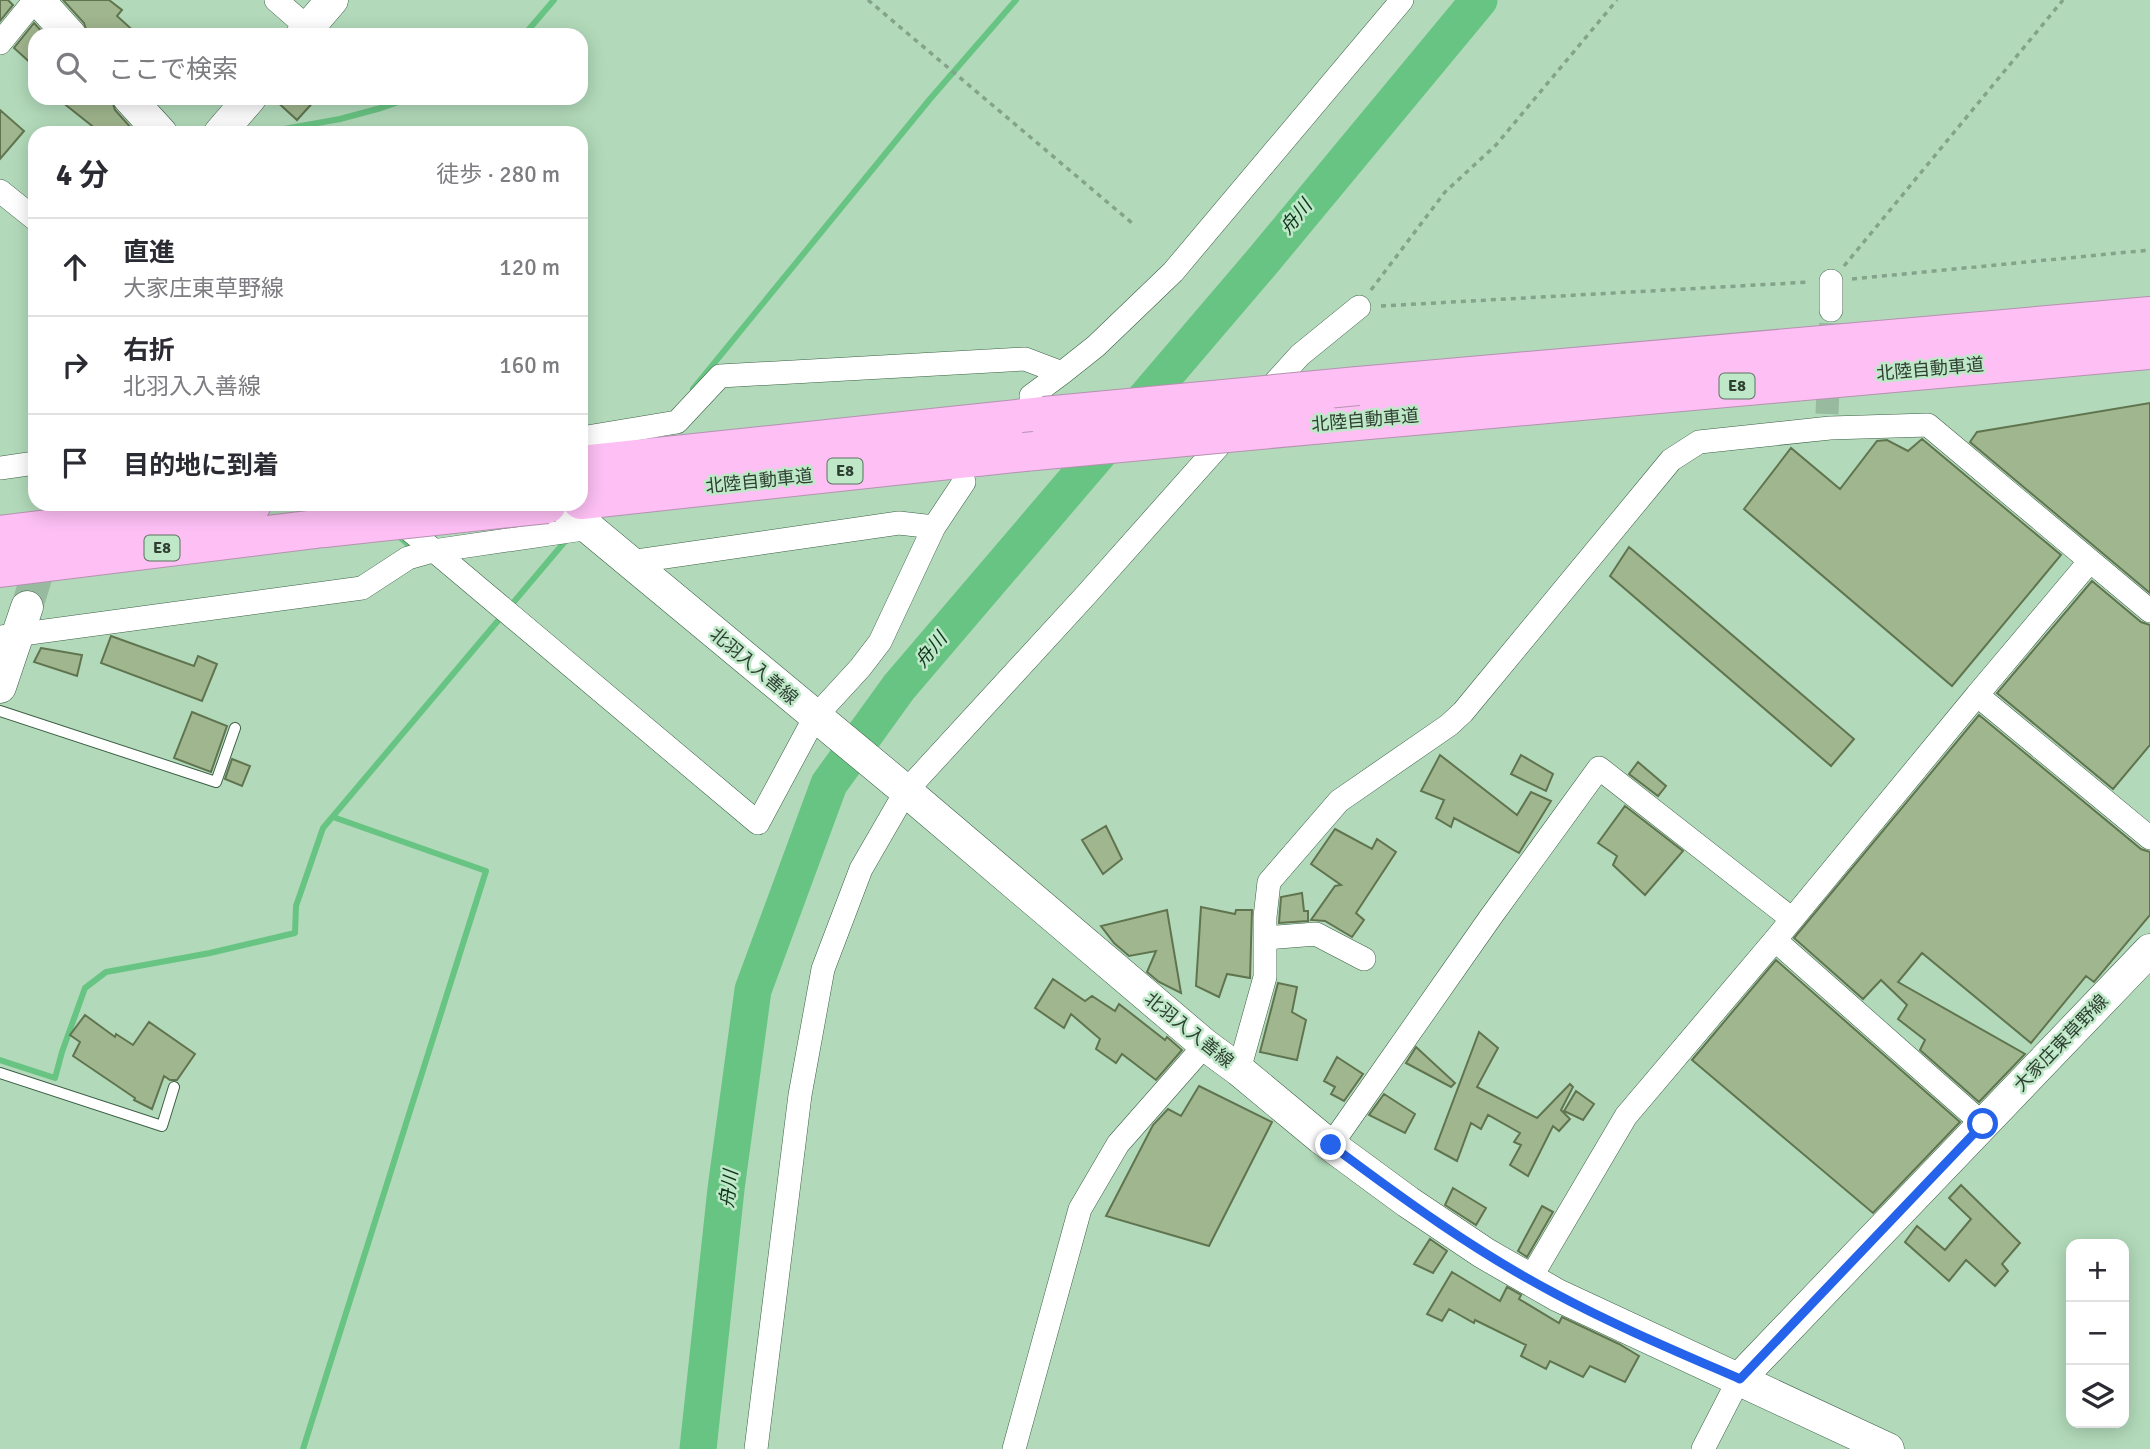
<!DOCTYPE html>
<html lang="ja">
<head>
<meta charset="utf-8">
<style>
  body { margin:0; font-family:Signika,"Noto Sans JP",sans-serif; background:#f7f7f7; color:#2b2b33 }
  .controls { position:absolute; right:21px; bottom:21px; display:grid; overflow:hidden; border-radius:14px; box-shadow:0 4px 18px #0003 }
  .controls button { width:63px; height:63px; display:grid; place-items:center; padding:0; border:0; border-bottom:2px solid #e1e1e2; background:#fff; color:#2b2b33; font:35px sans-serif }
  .stop { position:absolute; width:21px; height:21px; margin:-16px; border:5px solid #2563eb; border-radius:50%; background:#fff }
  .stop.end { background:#2563eb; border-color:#fff; box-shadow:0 2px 7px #0008 }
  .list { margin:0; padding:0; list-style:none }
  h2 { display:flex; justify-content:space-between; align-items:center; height:91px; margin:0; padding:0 28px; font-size:30px }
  h2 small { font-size:23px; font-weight:400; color:#7c7c81 }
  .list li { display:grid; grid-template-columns:46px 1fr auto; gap:21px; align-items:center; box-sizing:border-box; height:98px; padding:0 28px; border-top:2px solid #e1e1e2 }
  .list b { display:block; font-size:26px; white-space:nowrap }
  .list p { margin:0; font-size:23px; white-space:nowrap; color:#7c7c81 }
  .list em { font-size:23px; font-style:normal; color:#7c7c81 }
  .icon { flex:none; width:38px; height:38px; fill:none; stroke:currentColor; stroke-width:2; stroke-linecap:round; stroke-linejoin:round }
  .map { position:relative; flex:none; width:2150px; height:1449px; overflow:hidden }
  .search { position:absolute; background:#fff; box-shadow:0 4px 18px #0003; left:28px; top:28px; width:560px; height:77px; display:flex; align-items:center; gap:18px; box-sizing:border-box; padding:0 24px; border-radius:21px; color:#7c7c81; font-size:26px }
  .panel { position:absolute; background:#fff; box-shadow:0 4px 18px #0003; left:28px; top:126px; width:560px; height:385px; border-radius:21px }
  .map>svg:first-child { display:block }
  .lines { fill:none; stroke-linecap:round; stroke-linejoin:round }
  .stream { stroke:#68c482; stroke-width:6 }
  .river { stroke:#68c482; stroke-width:37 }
  .building { fill:#a0b68e; stroke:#60754f; stroke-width:2 }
  .minor-tunnel { stroke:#98bb9f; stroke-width:23; stroke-dasharray:23 11; stroke-linecap:butt }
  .secondary-tunnel { stroke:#98bb9f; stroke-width:32; stroke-dasharray:32 16; stroke-linecap:butt }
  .service-casing { stroke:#3c6045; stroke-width:12 }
  .minor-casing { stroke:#3c6045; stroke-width:24 }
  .secondary-casing { stroke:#3c6045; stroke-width:33 }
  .motorway-casing { stroke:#b592b0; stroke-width:40 }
  .path { stroke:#83a38a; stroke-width:3.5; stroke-dasharray:5 5; stroke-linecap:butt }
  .service { stroke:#fff; stroke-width:10 }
  .minor { stroke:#fff; stroke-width:23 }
  .secondary { stroke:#fff; stroke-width:32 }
  .motorway { stroke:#fdbff4; stroke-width:38 }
  .motorway-bridge-casing { stroke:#b592b0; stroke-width:40; stroke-linecap:butt }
  .motorway-bridge { stroke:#fdbff4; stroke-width:38 }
  .route { stroke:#2563eb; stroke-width:9 }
  .labels { text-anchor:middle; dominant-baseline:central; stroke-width:5; stroke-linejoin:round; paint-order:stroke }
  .shield { fill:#bee8c7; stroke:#5a725f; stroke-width:2 }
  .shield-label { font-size:16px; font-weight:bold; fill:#2f3f32 }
  .street-label { font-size:18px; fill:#2f3f32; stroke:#bee8c7 }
  .water-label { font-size:19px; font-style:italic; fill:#0e351b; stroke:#bee8c7 }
</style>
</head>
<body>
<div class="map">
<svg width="2150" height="1449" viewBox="0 0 2150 1449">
  <rect width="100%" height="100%" fill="#b2daba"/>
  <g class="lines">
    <!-- stream -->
    <path class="stream" d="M524,35L554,0
      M262,133L340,119L381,108L410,98
      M693,389L930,99L1016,0
      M397,535L416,551
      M0,1060L55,1078L62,1052L85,988L106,972L210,953L295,933L296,906L323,828L567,539
      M303,1449L486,871L333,817"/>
    <!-- river -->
    <path class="river" d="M698,1449L726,1189L753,990L829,784L899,687L1261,263L1479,0"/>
  </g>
  <!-- building -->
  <path class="building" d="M0,0H8L13,5L0,21Z
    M63,0H109L122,10L117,16L138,35H88L84,23Z
    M34,23L45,35H35V67L14,48Z
    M57,98H111L115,110L133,130L130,133H101Z
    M273,98H317L297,120Z
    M0,110L24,131L0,159Z
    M2150,403V593L1970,442L1977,432Z
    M1922,439L2061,555L1952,686L1744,509L1791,448L1840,489L1877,441L1887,440L1908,451Z
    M1629,547L1854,739L1831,766L1610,576Z
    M2092,581L2141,622L2150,625V745L2113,789L1997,693Z
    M111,636L194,666L198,656L217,664L202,701L101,663Z
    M41,648L82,655L77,676L34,662Z
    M192,712L227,726L211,772L174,758Z
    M1979,715L2141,849L2150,852V915L2094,982L2086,976L2031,1043L1922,953L1898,982L2025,1054L1979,1102L1920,1050L1925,1040L1898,1019L1907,1005L1881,980L1863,999L1794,938Z
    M1440,755L1517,815L1531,792L1551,801L1519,853L1454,818L1451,827L1436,818L1444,800L1421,791Z
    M1521,755L1553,774L1546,791L1511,774Z
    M232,759L250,766L242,786L225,779Z
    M1638,762L1666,786L1658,796L1629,774Z
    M1625,806L1683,851L1645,895L1613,865L1617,856L1598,843Z
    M1106,826L1122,859L1103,874L1082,840Z
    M1335,829L1372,849L1377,839L1396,852L1356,913L1364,920L1352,937L1325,921L1311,920L1335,886L1341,885L1311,864Z
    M1302,893L1304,911H1308V921L1279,923L1281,897Z
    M1201,907L1235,914L1236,910H1252L1250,978L1227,974L1219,997L1196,986Z
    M1167,910L1170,928L1181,993L1159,982L1147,972L1156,951L1129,956L1114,943L1101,926Z
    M1776,960L1960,1122L1873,1213L1692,1060Z
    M1053,979L1085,1001L1092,996L1115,1011L1119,1004L1165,1040L1167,1037L1182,1050L1156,1080L1122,1054L1116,1063L1096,1049L1100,1039L1071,1014L1064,1028L1035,1008Z
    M1278,983L1297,987L1292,1012L1306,1020L1297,1060L1260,1052Z
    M85,1015L115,1037L116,1034L133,1045L149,1022L195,1054L177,1080H170L164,1076L152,1109L134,1100L135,1098L73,1056L80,1042L70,1035Z
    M1479,1032L1498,1048L1477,1087L1537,1118L1570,1084L1573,1087L1561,1110L1570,1119L1559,1131L1553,1126L1528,1176L1510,1165L1521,1145L1514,1142L1520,1133L1488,1115L1481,1129L1471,1123L1457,1161L1435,1149Z
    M1416,1047L1455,1083L1451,1087L1406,1063Z
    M1337,1057L1363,1074L1344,1101L1331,1094L1335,1087L1324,1081Z
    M1199,1086L1272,1122L1209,1246L1106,1216L1153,1125L1168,1109L1181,1116Z
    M1576,1091L1594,1104L1583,1120L1564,1111Z
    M1384,1094L1415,1114L1405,1133L1369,1115Z
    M1961,1185L2020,1243L2002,1264L2008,1271L1995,1286L1966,1260L1949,1281L1905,1242L1917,1226L1945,1250L1971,1219L1949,1198Z
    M1453,1188L1486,1208L1476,1225L1445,1205Z
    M1542,1206L1553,1212L1527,1257L1518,1251Z
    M1430,1239L1447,1251L1433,1273L1414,1264Z
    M1452,1272L1500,1301L1507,1287L1521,1295L1519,1299L1559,1323L1562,1317L1619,1344L1639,1356L1625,1382L1590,1366L1583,1377L1550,1361L1546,1369L1521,1356L1526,1345L1475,1320L1474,1323L1449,1309L1442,1321L1427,1314Z"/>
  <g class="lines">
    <!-- minor-tunnel -->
    <path class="minor-tunnel" d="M1827,414L1831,310"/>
    <!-- secondary-tunnel -->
    <path class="secondary-tunnel" d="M27,607L59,504"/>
    <!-- service casing -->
    <g class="service-casing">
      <path id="service" d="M0,711L216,782L235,728
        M0,1073L162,1126L174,1087"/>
    </g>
    <!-- minor casing -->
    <g class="minor-casing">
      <path id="minor" d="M276,0L308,28
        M0,43L35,0
        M0,191L35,219
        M1831,310V281
        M1062,373L1096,346L1173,272L1402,0
        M1263,396L1300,355L1359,307
        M581,438L677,422L720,376L1025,359L1062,373L1031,396
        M0,468L35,463
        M394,517L758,823L815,717L860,668L880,642L934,527L964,482
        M2090,561L1977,695L2150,838
        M630,562L899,523L934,527
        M0,637L362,588L408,558L433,551L590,528
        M1265,938L1316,934L1364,959
        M1775,940L1983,1124
        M1239,1070L1265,977V917L1269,882L1339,801L1449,725L1463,712L1671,460L1699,442L1830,428L1928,425L2150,611
        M1331,1145L1490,918L1599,768L1792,919
        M1530,1279L1626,1116L1775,940L1977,695
        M756,1449L800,1095L823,969L861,869L906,791L1086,595L1231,432
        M1014,1449L1080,1209L1118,1144L1205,1045
        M1703,1449L1739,1379"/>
    </g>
    <!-- secondary casing -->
    <g class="secondary-casing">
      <path id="secondary" d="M38,0L70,35
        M302,35L332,0
        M129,98L161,133
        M220,133L250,98
        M560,504L906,791L1205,1045L1239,1070L1321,1138L1408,1202L1484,1253L1557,1295L1888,1449
        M0,687L27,607
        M1739,1379L2150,950"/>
    </g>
    <!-- motorway casing -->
    <g class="motorway-casing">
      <path id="motorway" d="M1358,386L2150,316
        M1324,424L2150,350
        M581,465L1044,416
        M581,500L1024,452
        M0,535L252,504
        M0,568L324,528"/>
    </g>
    <!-- path -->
    <path class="path" d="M868,0L1132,223
      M1844,266L2063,0
      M1852,279L2150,250
      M1371,290L1445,192L1496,145L1617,0
      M1381,306L1810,282"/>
    <!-- service -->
    <use href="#service" class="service"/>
    <!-- minor -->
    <use href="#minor" class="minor"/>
    <!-- secondary -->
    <use href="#secondary" class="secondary"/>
    <!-- motorway -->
    <use href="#motorway" class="motorway"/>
    <!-- motorway-bridge casing -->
    <g class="motorway-bridge-casing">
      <path id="motorway-bridge" d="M1044,416L1358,386
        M1024,452L1324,424
        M324,528L547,504"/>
    </g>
    <!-- motorway-bridge -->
    <use href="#motorway-bridge" class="motorway-bridge"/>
  </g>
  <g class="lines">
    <!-- route -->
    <path class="route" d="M1331,1145C1403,1199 1476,1252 1556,1294C1616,1326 1678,1352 1740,1379L1983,1124"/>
  </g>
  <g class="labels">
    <!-- shield labels -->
    <g class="shield">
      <rect x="1719.5" y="373.5" width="35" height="25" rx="5"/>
      <rect x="827.5" y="458.5" width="35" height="25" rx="5"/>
      <rect x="144.5" y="535.5" width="35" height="25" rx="5"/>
    </g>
    <g class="shield-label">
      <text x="1737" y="386">E8</text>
      <text x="845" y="471">E8</text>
      <text x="162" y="548">E8</text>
    </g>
    <!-- street labels -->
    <g class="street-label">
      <text transform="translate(1930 369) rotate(-5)">北陸自動車道</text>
      <text transform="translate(1365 420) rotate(-5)">北陸自動車道</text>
      <text transform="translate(759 481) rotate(-6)">北陸自動車道</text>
      <text transform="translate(754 666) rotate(40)">北羽入入善線</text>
      <text transform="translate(1189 1030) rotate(39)">北羽入入善線</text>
      <text transform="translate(2061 1043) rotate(-46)">大家庄東草野線</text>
    </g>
    <!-- water labels -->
    <g class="water-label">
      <text transform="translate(1296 217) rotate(-50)">舟川</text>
      <text transform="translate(931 650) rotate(-50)">舟川</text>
      <text transform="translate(729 1189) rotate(-83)">舟川</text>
    </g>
  </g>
</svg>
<div class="controls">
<button>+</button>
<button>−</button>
<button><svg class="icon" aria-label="layers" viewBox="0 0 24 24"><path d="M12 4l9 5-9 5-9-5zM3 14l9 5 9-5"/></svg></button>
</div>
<div class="stop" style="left:1983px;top:1124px"></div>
<div class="stop end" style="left:1331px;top:1145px"></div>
<div class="search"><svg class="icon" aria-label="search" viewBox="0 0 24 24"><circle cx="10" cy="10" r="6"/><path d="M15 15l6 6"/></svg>ここで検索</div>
<section class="panel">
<h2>4 分<small>徒歩 · 280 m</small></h2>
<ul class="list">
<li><svg class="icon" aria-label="ahead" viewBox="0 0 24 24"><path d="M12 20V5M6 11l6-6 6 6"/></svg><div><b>直進</b><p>大家庄東草野線</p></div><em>120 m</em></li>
<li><svg class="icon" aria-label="right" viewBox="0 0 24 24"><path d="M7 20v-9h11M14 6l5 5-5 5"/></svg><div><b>右折</b><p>北羽入入善線</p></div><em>160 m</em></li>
<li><svg class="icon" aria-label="arrive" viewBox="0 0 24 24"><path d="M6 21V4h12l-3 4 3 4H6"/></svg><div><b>目的地に到着</b></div></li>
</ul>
</section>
</div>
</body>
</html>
